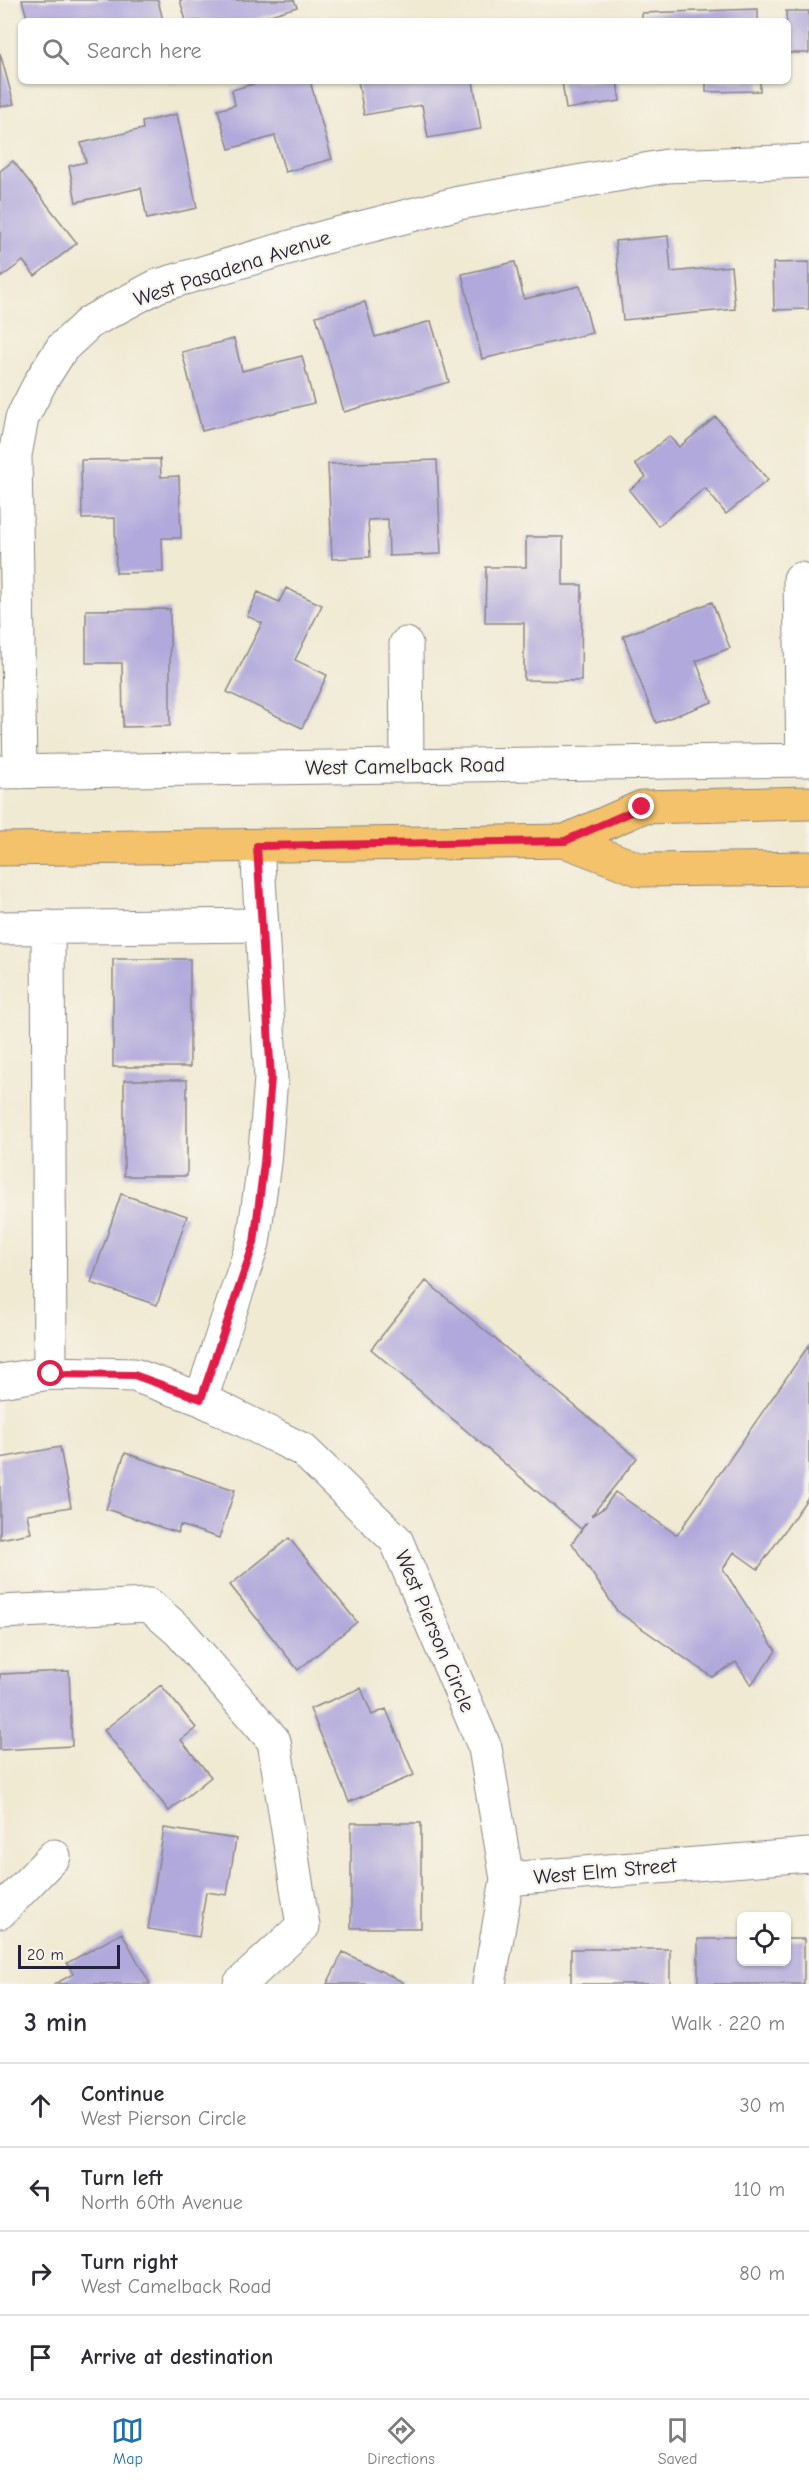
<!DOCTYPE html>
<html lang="en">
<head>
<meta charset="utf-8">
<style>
  body { margin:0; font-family:"Comic Neue",sans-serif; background:#f2f2f3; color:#2b2b33 }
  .controls { position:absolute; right:18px; bottom:18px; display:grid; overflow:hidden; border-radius:9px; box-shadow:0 2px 4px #0004 }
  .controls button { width:54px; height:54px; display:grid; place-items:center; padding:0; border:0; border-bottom:2px solid #e1e1e2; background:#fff; color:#2b2b33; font:30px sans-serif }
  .scale { position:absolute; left:18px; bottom:15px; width:102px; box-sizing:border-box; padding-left:6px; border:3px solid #22223b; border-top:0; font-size:16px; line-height:21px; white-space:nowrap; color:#22223b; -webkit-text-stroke:4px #f7f3e8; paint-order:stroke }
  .stop { position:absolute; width:18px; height:18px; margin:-14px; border:4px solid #e11d48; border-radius:50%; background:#fff }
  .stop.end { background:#e11d48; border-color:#fff; box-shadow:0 2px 6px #0008 }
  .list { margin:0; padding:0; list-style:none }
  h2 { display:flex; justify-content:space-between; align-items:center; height:78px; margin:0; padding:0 24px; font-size:26px }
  h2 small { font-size:20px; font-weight:400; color:#7c7c81 }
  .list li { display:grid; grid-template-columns:39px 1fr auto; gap:18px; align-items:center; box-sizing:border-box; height:84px; padding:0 24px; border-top:2px solid #e1e1e2 }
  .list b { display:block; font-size:22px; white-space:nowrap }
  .list p { margin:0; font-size:20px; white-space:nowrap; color:#7c7c81 }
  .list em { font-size:20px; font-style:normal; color:#7c7c81 }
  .icon { flex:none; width:33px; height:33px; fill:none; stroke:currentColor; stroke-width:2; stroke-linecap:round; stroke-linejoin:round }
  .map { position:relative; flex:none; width:809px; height:1984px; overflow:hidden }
  .search { position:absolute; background:#fff; box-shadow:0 2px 4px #0004; left:18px; right:18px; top:18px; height:66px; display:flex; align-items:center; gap:15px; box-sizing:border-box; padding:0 21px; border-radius:9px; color:#7c7c81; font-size:22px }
  .sheet { height:414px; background:#fff }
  nav { display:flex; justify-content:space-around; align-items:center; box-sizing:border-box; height:84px; border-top:2px solid #e1e1e2; background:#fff; font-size:16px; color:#7c7c81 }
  nav a { display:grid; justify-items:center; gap:3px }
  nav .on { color:#1f6fb2 }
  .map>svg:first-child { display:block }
  .building { fill:#b1a9db }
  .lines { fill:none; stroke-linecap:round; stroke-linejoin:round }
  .minor-casing { stroke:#898687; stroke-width:35 }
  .major-casing { stroke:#898687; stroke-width:35 }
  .minor { stroke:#fff; stroke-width:33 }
  .major { stroke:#f3c26a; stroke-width:33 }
  .route { stroke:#e11d48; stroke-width:8 }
  .labels { text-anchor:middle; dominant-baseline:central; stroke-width:4.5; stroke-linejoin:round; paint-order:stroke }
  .street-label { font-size:21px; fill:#22223b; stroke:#f7f3e8 }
</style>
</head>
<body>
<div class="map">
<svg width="809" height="1984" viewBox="0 0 809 1984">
  <rect width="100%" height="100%" fill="#f7f3e8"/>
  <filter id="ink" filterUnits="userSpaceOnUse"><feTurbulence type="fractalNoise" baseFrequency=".0167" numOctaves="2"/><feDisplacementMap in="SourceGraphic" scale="12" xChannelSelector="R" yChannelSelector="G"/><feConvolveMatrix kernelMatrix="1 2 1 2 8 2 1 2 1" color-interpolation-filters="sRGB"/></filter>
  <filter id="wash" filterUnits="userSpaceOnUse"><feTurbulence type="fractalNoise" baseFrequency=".008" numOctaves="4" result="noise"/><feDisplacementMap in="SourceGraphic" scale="24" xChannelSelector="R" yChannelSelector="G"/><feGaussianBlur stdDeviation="1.35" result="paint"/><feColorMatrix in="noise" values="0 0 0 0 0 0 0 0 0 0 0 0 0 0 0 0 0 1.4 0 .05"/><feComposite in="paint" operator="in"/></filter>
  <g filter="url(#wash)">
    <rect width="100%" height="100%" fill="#f0ead3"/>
    <g id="blocks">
      <!-- building -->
      <path class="building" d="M22,0H158L163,21H28Z
        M180,0H294L297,7L250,21H186Z
        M758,9V21H642V13Z
        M786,11H809V53H788Z
        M0,53L14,104L0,107Z
        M264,81H310L332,159L285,172L275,136L229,149L218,110L235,105L232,90Z
        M358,81H473L481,129L428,138L422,105L364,115Z
        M562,81H617L620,101L566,109Z
        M706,81H760V91L706,92Z
        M177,114L197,208L147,219L141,188L76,202L69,166L86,162L81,143L143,129L142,122Z
        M13,161L77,243L35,276L23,261L0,278V171Z
        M668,236L671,272L731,266L735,309L623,320L615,241Z
        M515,262L524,299L580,286L592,333L482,359L462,274Z
        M809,262V309L774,310L773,263Z
        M365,302L375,337L431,321L449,382L344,412L316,316Z
        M234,339L242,371L302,356L314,403L202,431L182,352Z
        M716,417L768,480L726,514L705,488L658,526L629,490L646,477L635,464L669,436L679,447Z
        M160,459L161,477L179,476L181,538H162L163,572L116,573L115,518L82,519L81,460Z
        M437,460L441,554L389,556L388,519L368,520L370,557L332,559L328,464Z
        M526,537H563V585H582L581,681L524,680V623H485L486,567H526Z
        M286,588L322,605L295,660L327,675L302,728L227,692L262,623L247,616L258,592L279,602Z
        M712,602L730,648L696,661L712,702L656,723L623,636Z
        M170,609V726L123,727L122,663H86V610Z
        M113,959H190V1067H113Z
        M124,1080H187V1176H124Z
        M121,1194L187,1216L157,1305L91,1283Z
        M426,1281L637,1458L591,1516L604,1508L615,1492L677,1535L809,1345V1496L758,1569L734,1552L723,1569L776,1651L751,1685L736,1662L712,1677L617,1611L572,1543L587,1522L581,1529L371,1349Z
        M60,1447L71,1507L27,1514L31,1533L0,1539V1458Z
        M125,1453L235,1490L219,1538L180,1525L178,1533L106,1509Z
        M289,1538L357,1622L298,1670L230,1585Z
        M69,1671L72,1746L0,1750V1674Z
        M161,1685L196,1728L181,1740L211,1777L169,1811L104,1730Z
        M361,1688L372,1715L386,1709L414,1775L349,1802L310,1709Z
        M351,1823H421V1928H351Z
        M164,1828L236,1839L227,1895L206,1892L199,1937L148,1929Z
        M122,1933L150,1984H55L73,1974L67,1963Z
        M698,1939H742V1962H786V1939H804V1984H698Z
        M571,1949H670V1984H571Z
        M343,1952L403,1982L402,1984H327Z"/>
    </g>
  </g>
  <g filter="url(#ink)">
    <use href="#blocks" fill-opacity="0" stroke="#898687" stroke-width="1.5"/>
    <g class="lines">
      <!-- minor casing -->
      <g class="minor-casing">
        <path id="minor" d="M800,579L803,760
          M406,644L407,766
          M0,772L809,760
          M20,772L15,455L22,418L41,381L62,348L90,322L157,286L325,237L459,203L667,166L809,161
          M48,927L50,1373
          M0,928L261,925
          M0,1381L50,1373L134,1375L201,1399L303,1450L396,1540L485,1748L507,1879L489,1984
          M201,1399L253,1243L264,1163L271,1078L257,846
          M0,1612L149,1605L179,1631L274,1741L303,1926L240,1984
          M507,1879L809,1855
          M0,1912L54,1856"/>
      </g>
      <!-- major casing -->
      <g class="major-casing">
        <path id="major" d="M565,841L642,807L809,803
          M0,849L565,841L641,870L809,868"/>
      </g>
      <!-- minor -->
      <use href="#minor" class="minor"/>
      <!-- major -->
      <use href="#major" class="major"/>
    </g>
  </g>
  <g class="lines" filter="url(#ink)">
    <!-- route -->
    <path class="route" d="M51,1374L134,1375L201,1399L254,1243L264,1163L271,1078L257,846L565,841L642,807"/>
  </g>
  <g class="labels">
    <!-- street labels -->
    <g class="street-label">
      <text transform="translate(232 268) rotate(-18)">West Pasadena Avenue</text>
      <text transform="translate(405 766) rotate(-1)">West Camelback Road</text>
      <text transform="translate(435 1631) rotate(67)">West Pierson Circle</text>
      <text transform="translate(605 1871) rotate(-5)">West Elm Street</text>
    </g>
  </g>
</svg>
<div class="controls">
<button><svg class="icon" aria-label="locate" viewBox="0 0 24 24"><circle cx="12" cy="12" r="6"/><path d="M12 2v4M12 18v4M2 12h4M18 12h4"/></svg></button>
</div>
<div class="scale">20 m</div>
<div class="stop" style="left:51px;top:1374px"></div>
<div class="stop end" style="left:642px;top:807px"></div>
<div class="search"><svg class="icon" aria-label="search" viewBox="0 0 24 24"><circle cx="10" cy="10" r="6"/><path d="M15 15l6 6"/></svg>Search here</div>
</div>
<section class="sheet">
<h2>3 min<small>Walk · 220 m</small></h2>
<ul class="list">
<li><svg class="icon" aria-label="ahead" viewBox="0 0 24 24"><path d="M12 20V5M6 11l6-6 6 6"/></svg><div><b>Continue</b><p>West Pierson Circle</p></div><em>30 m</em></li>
<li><svg class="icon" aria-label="left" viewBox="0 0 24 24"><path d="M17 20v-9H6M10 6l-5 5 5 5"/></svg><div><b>Turn left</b><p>North 60th Avenue</p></div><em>110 m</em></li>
<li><svg class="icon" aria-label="right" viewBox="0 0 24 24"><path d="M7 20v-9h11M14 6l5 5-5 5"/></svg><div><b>Turn right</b><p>West Camelback Road</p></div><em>80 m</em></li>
<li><svg class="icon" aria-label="arrive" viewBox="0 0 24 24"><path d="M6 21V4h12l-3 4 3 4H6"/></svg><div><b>Arrive at destination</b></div></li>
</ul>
</section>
<nav>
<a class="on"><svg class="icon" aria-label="map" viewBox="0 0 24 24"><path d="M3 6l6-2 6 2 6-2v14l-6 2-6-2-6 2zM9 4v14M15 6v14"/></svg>Map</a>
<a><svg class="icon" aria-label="directions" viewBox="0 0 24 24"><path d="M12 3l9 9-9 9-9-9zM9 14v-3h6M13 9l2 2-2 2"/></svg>Directions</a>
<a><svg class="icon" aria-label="saved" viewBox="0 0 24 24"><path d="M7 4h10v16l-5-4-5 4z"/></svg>Saved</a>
</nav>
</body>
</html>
